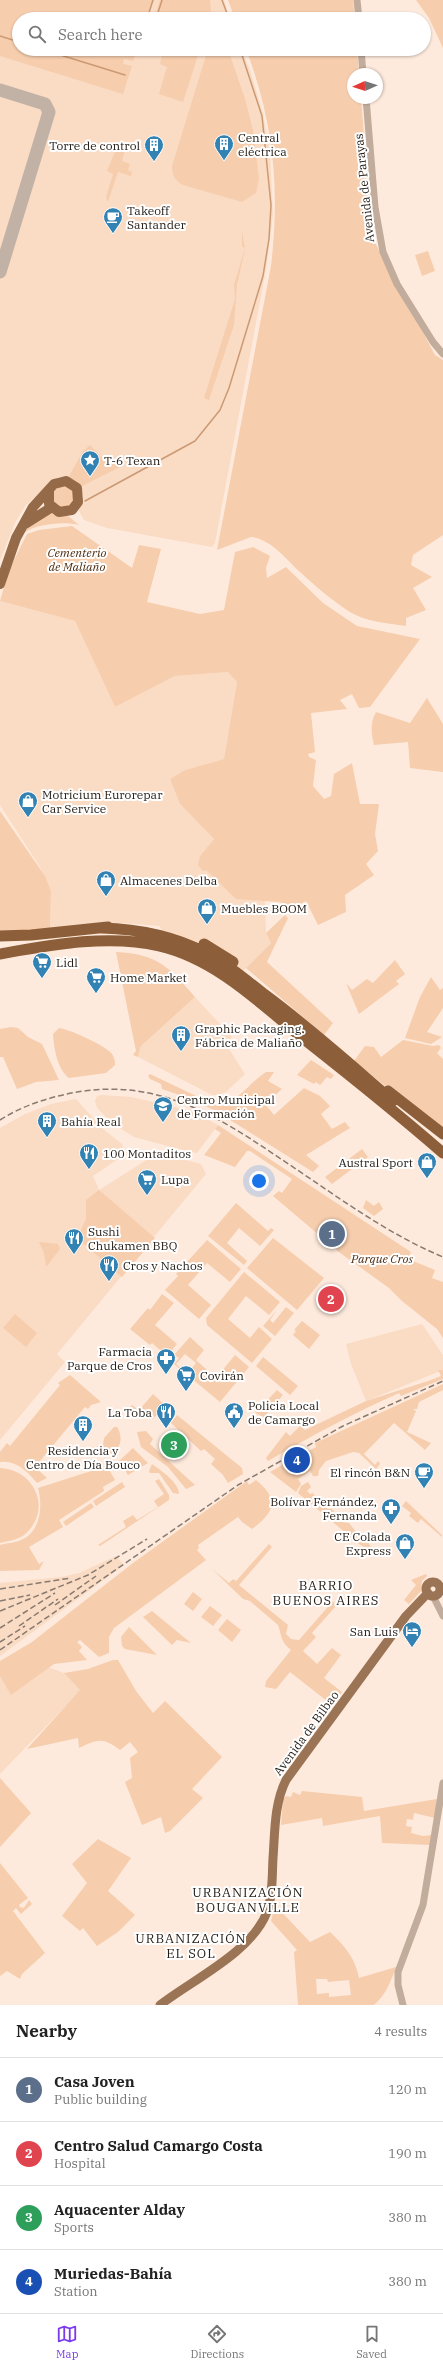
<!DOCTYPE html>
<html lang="en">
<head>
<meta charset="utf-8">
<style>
  body { margin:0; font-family:"IBM Plex Serif",serif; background:#f2f2f2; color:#222 }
  .compass { position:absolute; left:347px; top:68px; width:36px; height:36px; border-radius:50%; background:#fff; box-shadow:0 1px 3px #0004; rotate:267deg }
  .you { position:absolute; left:259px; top:1181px; width:14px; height:14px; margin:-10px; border:3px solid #fff; border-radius:50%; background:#1a73e8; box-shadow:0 0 0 6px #1a73e833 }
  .badge { display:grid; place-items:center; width:26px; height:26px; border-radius:50%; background:#7c3aed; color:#fff; font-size:13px; font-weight:700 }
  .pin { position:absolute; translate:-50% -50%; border:2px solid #fff; box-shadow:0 1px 4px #0006 }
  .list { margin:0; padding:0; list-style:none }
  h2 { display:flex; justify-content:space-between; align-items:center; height:52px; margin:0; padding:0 16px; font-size:17px }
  h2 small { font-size:13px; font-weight:400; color:#767676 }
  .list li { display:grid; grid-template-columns:26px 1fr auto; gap:12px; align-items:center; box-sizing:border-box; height:64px; padding:0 16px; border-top:1px solid #e0e0e0 }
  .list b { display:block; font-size:15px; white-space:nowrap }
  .list p { margin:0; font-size:13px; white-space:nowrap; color:#767676 }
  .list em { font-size:13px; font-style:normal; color:#767676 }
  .icon { flex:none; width:22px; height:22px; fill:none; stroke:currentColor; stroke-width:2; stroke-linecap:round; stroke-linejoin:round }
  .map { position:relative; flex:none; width:443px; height:2005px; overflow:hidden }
  .search { position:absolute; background:#fff; box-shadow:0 1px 3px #0004; left:12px; right:12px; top:12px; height:44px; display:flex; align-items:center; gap:10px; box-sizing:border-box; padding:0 14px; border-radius:22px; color:#767676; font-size:15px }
  .sheet { height:308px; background:#fff }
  nav { display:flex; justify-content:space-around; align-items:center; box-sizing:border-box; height:56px; border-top:1px solid #e0e0e0; background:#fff; font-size:11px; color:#767676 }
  nav a { display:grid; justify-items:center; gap:2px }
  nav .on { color:#7c3aed }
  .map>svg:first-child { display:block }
  .built { fill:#fadbc4 }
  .green { fill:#f6cdad; fill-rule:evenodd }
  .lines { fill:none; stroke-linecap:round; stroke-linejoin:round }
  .stream { stroke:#cb9a74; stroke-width:1.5 }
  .taxiway { stroke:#c2b2a6; stroke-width:13 }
  .tertiary { stroke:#c2ac9b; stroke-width:7 }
  .primary { stroke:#9b7455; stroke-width:9 }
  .trunk { stroke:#946a48; stroke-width:10 }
  .motorway { stroke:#8c5f3a; stroke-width:11 }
  .rail { stroke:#877a70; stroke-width:1.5; stroke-dasharray:6 3; stroke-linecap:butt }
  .labels { text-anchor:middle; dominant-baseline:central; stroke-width:4; stroke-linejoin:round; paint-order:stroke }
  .poi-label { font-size:12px; fill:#231b14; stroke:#fff; text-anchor:start }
  .street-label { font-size:12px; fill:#231b14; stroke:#fff }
  .park-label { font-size:12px; font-style:italic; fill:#4f2e10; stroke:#fff }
  .neighbourhood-label { font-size:13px; letter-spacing:1px; fill:#231b14; stroke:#fff }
</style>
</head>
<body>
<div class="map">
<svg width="443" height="2005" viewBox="0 0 443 2005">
  <rect width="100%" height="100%" fill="#feeadc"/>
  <!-- built -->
  <path class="built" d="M0,0H224L230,19H19V49H241L250,70L262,110L270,151L273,215L266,269L215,543L212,547L107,528L84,520L79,511L83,496L80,487L68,478L58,477L26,505L16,521L0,560Z
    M0,601L75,621L115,707L175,676L228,672L237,682L224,759L185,770L170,779L180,804L214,839L200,856L206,870L265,900L266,933L271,943L243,971L162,932L160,926L121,923L50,930L51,891L40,867L0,805Z
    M195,997L232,1037L226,1044L245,1074L226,1092L218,1095H212L138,1057L141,1046Z
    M102,1095L131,1097L175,1107L193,1112L218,1125L197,1153L179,1149L134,1137L113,1124L97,1108L95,1101L97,1096Z
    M76,1099L103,1129L122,1144L123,1150L121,1157L93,1176L99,1190L153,1156L166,1155L201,1164L206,1174L57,1354L65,1362L0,1440V1128L25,1114L51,1104Z
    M422,1324L443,1355V1370L366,1401L351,1364L346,1344Z
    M116,1556L124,1565L0,1656V1583L61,1577L79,1573Z
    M0,1661L48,1667L64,1673L81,1690L0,1774Z"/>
  <!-- green -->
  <path class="green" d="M0,0H153L147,19H19V49H138L133,61L124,59L123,64L132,66L123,94L0,56Z
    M160,0H210L211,11L209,19H154Z
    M228,0H353L355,19H235Z
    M416,0H443V48L429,18Z
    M145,49H200L183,102L159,94L167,67L160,64L162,55L147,51L144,52Z
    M208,49H228L245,99L253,130L259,179L256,193L242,202L183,185C175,180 172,176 172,166Z
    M246,49H357L359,74H353V98H361L372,237L435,355L443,360V535L413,555L411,565L432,577L413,588L426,610L406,618V626C388,623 366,622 350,612C333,601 315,586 300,572C286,559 271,539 251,537L217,550L271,266C280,189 274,123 246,49Z
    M116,149L125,150L122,161L130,164L128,170L132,172L131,176L118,172L108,202L106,197L113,174L107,171Z
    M242,231L245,249L237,285L234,325L209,400L204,398L235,299L234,285L245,248L242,247Z
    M428,251L435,271L422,276L415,255Z
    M90,445L103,459L120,467L80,487L68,478L83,451Z
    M52 497a11 11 0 1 1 22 0a11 11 0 1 1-22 0Z
    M50,512L67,515L79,525C65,521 35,524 24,533L31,524Z
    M72,526L132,568L139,545L161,549L147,602L200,614L224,610L235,552L253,547L270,556L266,568L267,578L286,567L323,603L357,626L420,639L370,707L359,708L352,694L340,700L347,709L311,713L315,752L308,754L309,757L316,760L313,786L324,799L331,796L334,774L352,763L360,804H379L375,834L378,851L366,864L374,875L345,895L346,912L318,925L306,901L293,908L279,902L236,899L206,870L203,871L198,865L200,856L214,839L180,804L170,779L185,770L224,759L237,682L228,672L175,676L115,707L75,621L0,601L9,570L27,534L39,530Z
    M427,698L443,724V772L410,768L408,742L374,745C371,733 370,723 376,712L410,723Z
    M0,811L45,876L51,891L50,930L0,933Z
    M285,915L288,918L267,962L333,1023L324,1035L246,968L271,943L266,933Z
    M116,952C158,954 169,967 195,997L141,1046L138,1057L133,1055L136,1051Z
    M395,960L405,974L396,981L399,984L359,1014L346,983L352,990L367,979L373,983Z
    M431,977L440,990L443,988V1008L427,1032L442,1037L431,1044L405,1038L420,997Z
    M11,1027L18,1028L28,1037L42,1044L59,1080L36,1082L17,1089L3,1057H0V1029Z
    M59,1028C71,1030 99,1043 109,1051C114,1055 115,1060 115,1065L106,1073L69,1078C57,1069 54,1048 53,1034Z
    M403,1040L433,1046L439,1045L441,1048L437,1053L443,1059V1132L354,1061L365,1046L374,1047L381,1057Z
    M311,1060L334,1075L331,1079L327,1077L320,1085L316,1082L314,1084L297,1075Z
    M266,1072H274L268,1081L282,1089L265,1104L274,1115L304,1088L320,1096L330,1106L321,1114L332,1129L345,1122L350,1128L306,1155L319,1166L313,1172L216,1111L188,1098L162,1089L161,1084L150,1079L148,1076L150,1074L217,1106C238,1103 249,1083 266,1072Z
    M218,1125L411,1252L408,1259L435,1270L432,1278L443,1282V1338L437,1329L402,1301L389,1288L336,1250L347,1235L330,1222L319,1235L273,1196L279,1191L282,1193L292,1179L250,1151H247L235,1167L204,1155L221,1133L215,1129Z
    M362,1149L368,1157L332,1184L325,1177Z
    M99,1190L155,1238L122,1277L77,1238L86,1219V1200Z
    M366,1200L374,1206L379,1202L383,1209L374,1216L363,1208Z
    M236,1203L268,1231L271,1228L274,1230L260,1246L239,1228L227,1243L247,1261L244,1265L208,1236Z
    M273,1238L324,1278L297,1310L247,1268Z
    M207,1240L241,1269L230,1282L207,1263L188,1285L211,1305L199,1319L165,1290L178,1276L176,1274Z
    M39,1242L58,1244L60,1249L46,1267L44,1253Z
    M244,1272L280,1302L269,1315L246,1296L228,1319L250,1338L259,1327L272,1339L252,1363L207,1325L206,1318Z
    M162,1294L174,1303L155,1325L177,1344L167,1356L152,1343L150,1345L130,1329L148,1308L150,1310Z
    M286,1307L294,1313L275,1336L263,1326L277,1310L270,1320L273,1323Z
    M15,1314L37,1333L26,1347L3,1328Z
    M302,1321L320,1335L309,1349L293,1335L296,1331L294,1330Z
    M190,1337L204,1350L196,1360L216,1378L235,1355L249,1367L220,1402L174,1364L179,1358L174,1355ZM185,1354L196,1363L187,1374L176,1364Z
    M263,1357L298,1386L290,1395L256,1366Z
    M438,1370H443V1379L401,1396L399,1393C354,1413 311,1436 268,1461L266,1458L286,1432L290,1436L300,1426L305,1430L366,1401L431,1380L441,1376Z
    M70,1375L101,1402L91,1405L88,1409L85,1407L35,1467L47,1478L37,1483C27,1471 16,1460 0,1462V1452L7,1443L10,1446L60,1385L58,1383Z
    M443,1384V1390L419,1402L417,1409H413L416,1411L407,1432L431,1443L425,1450L394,1423L364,1454L375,1465L378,1461L380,1464L376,1469L359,1453L353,1452L326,1461L319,1470L318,1476H313L310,1471L298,1479L301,1484L296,1492L270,1472L286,1463H294L300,1460L299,1456L316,1447L315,1443Z
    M277,1390L283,1395L264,1417L255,1413Z
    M153,1394L165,1405L153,1419H147L140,1412L129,1408L132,1405L139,1410Z
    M177,1415L242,1468L243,1474L228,1483L223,1475L211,1464L215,1459L204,1449L201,1451L171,1423Z
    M114,1427H117C125,1439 119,1454 106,1456L92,1448L103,1445L104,1438Z
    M146,1431L153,1439L150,1444L195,1485L186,1489L168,1467L141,1447L137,1432Z
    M133,1448L148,1463L128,1475L119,1461Z
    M152,1464C160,1470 179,1482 179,1494L173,1493L159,1473H150L149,1471Z
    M107,1466L115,1480L103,1487L104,1491L59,1520L63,1527L29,1547L39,1564L44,1561L39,1570L0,1571V1545C7,1543 15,1543 21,1540C41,1532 43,1505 38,1488Z
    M0,1468C36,1470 53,1511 24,1535C17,1540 8,1541 0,1543Z
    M159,1479L169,1495V1500L100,1546L98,1545L126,1527L123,1521L133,1515L137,1520L158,1507L154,1501L164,1494L155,1481Z
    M256,1480C282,1501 272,1514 252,1529L242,1522L238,1517L198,1545L199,1548L197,1550L206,1560L114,1628L109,1637V1653L99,1657L80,1640L77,1642L82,1647L79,1651L87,1660L54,1664L11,1695L0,1676V1661L32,1642L133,1563L247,1481L249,1485Z
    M122,1482L125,1487L96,1506L93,1501Z
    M308,1482L311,1487L307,1491L310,1494L313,1493L318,1501L328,1509H332L342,1522L349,1523L361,1538L365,1537L371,1547H364L359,1544L298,1493L301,1486Z
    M406,1501L442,1535V1537L421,1519L418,1523L409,1516L411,1513L402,1506Z
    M91,1503L94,1507L66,1526L63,1522Z
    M269,1544L272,1547L239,1585L288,1625L286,1634L291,1639L299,1640L333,1601L336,1606L312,1633L316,1637L303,1651L317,1664L332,1648L341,1655L324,1678L342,1692L332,1705L290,1672L276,1689L265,1687L266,1681L291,1650C280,1641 282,1636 278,1625L250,1601L243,1599L211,1568L229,1583L233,1579L236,1581Z
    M426,1574L427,1576L422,1581L421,1591L409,1604L404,1600L416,1585L411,1580Z
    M193,1592L202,1599L193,1611L184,1604Z
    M210,1606L222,1615L213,1626L201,1617Z
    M152,1611L191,1643L177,1640L172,1645L143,1617Z
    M227,1619L241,1630L232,1642L218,1630Z
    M129,1627L157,1655L125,1649L122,1646L121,1637Z
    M113,1660H118L136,1691L153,1713L165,1701L222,1757L192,1789L203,1798L170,1831L165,1833L161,1817L142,1825L125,1782L132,1778L130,1758L138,1752L130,1742L120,1750C103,1737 98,1739 79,1748L78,1738L27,1749L80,1690L64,1673L88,1669Z
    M0,1778L31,1813L0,1847Z
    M302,1791L362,1797L364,1811L437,1799L435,1818L414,1813L413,1820L407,1819L406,1826L412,1827L411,1833L423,1836L432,1835L430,1845L382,1843L380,1816L323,1826L322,1818L281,1825L283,1799L286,1796L291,1797L293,1792L300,1795Z
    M98,1839L131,1858L108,1891L135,1915L118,1932L97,1946L83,1928L80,1931L62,1916L87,1883L72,1864Z
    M0,1863L28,1898L19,1905L20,1907L24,1908L29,1900L32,1904L21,1914L16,1908L13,1911L45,1953L22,1974L20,1979L7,1971L0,1976Z
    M275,1905L310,1942L330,1932C345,1946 355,1958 359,1978L396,1967C391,1981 386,1995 374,2005H298L294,1952L297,1950L271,1921ZM316,1979H327L328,1982L349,1980L351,1995L329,1997V1993L317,1994Z"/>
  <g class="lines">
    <!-- stream -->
    <path class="stream" d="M222,0L229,19
      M147,19L153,0
      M156,19L162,0
      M0,36L19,42
      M41,49L125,75
      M146,53L147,49
      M85,501L195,441L220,410L229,388L263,276L269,239L271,205L262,116L240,49"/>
    <!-- taxiway -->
    <path class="taxiway" d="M0,90L45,104L49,112L0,272"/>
    <!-- tertiary -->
    <path class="tertiary" d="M357,0L359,19
      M361,49L363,74
      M366,98L375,207L383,252L397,284L433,342L443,354
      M433,1596L443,1616
      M403,2005L398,1985V1972L423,1905L443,1783"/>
    <!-- primary -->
    <path class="primary" d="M426 1589a7 7 0 1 1 14 0a7 7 0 1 1-14 0Z
      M160,2005C192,1980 252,1952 267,1912C273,1895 272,1876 273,1858C275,1832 274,1804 286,1780L406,1616L428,1593"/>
    <!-- trunk -->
    <path class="trunk" d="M25,524L52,507
      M0,584L16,538L33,507L54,484L66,481L77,488L78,502L72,510L59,512L49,504V491"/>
    <!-- motorway -->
    <path class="motorway" d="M102,928C136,929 173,936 204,952C226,963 245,979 264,994C309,1027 351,1065 393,1101
      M0,936L31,935L108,927
      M204,944L233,962
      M0,954C51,945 108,934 159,946C216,959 261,1004 305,1040C352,1077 398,1114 443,1153
      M388,1091L443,1134"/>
    <!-- rail -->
    <path class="rail" d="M0,1120C20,1107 44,1099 67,1094C150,1076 210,1111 275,1155C330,1191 383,1232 443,1257
      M0,1589L71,1578
      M0,1601L30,1595
      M55,1605L96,1576
      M0,1611L88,1575L147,1539
      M19,1626L58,1599
      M0,1628L55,1593
      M0,1642L25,1626
      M0,1650L238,1485L343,1426L443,1381"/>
  </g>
  <!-- icons -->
  <defs>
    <g id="building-pin" transform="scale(1)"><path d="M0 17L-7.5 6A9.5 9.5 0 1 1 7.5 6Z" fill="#3283b4" stroke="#fff"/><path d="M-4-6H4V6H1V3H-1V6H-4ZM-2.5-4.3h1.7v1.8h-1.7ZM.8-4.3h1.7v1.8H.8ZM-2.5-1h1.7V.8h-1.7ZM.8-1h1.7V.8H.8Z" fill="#fff"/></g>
    <g id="cafe-pin" transform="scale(1)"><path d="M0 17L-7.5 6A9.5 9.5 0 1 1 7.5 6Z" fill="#3283b4" stroke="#fff"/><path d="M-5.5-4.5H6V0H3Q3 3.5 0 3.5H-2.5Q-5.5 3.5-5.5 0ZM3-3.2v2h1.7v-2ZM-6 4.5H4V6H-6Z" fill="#fff"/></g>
    <g id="sight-pin" transform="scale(1)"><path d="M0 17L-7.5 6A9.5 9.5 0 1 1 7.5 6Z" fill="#3283b4" stroke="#fff"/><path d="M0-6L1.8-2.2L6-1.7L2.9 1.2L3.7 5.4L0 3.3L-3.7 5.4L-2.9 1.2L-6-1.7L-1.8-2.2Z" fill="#fff"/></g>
    <g id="shop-pin" transform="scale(1)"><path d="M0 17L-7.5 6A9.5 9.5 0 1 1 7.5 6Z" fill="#3283b4" stroke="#fff"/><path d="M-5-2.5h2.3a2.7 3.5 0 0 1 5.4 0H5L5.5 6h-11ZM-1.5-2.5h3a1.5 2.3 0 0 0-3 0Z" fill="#fff"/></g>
    <g id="supermarket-pin" transform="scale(1)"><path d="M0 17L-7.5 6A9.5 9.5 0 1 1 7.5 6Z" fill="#3283b4" stroke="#fff"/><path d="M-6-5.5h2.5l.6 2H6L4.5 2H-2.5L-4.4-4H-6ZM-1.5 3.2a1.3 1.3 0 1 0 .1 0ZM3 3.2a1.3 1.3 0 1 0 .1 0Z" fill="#fff"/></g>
    <g id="school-pin" transform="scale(1)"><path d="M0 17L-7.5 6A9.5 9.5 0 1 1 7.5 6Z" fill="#3283b4" stroke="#fff"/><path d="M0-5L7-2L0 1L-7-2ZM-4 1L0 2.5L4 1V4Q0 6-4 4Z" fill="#fff"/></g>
    <g id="restaurant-pin" transform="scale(1)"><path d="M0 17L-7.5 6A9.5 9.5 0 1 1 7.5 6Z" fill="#3283b4" stroke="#fff"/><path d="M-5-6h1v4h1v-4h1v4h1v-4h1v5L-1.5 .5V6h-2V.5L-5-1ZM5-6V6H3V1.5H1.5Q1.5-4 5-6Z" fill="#fff"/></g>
    <g id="pharmacy-pin" transform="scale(1)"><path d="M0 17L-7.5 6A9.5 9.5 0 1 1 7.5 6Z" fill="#3283b4" stroke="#fff"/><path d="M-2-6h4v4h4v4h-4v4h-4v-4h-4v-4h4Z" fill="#fff"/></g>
    <g id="civic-pin" transform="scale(1)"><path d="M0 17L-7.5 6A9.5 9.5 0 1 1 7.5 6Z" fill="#3283b4" stroke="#fff"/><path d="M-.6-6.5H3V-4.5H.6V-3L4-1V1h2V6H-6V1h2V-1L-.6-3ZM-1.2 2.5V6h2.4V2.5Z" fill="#fff"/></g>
    <g id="hotel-pin" transform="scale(1)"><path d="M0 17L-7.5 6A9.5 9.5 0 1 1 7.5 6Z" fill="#3283b4" stroke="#fff"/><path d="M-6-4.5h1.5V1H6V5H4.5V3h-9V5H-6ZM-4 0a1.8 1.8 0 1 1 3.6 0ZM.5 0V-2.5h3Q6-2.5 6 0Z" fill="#fff"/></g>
  </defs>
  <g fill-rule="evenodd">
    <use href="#building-pin" x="224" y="144"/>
    <use href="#building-pin" x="154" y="145"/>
    <use href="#cafe-pin" x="113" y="217"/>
    <use href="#sight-pin" x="90" y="460"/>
    <use href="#shop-pin" x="28" y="801"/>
    <use href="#shop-pin" x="106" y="880"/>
    <use href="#shop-pin" x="207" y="908"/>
    <use href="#supermarket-pin" x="42" y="962"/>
    <use href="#supermarket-pin" x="96" y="977"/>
    <use href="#building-pin" x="181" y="1035"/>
    <use href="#school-pin" x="163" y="1106"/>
    <use href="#building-pin" x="47" y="1121"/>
    <use href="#restaurant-pin" x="89" y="1153"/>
    <use href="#shop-pin" x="427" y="1162"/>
    <use href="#supermarket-pin" x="147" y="1179"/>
    <use href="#restaurant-pin" x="74" y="1238"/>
    <use href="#restaurant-pin" x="109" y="1265"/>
    <use href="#pharmacy-pin" x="166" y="1358"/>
    <use href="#supermarket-pin" x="186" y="1375"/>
    <use href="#restaurant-pin" x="166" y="1412"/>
    <use href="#civic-pin" x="234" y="1412"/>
    <use href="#building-pin" x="83" y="1425"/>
    <use href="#cafe-pin" x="424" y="1472"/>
    <use href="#pharmacy-pin" x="391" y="1508"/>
    <use href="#shop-pin" x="405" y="1543"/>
    <use href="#hotel-pin" x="412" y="1631"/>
  </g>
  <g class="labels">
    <!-- poi labels -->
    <g class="poi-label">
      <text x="238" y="137">Central<tspan x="238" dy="14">eléctrica</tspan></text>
      <text x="140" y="145" text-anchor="end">Torre de control</text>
      <text x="127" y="210">Takeoff<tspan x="127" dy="14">Santander</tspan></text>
      <text x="104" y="460">T-6 Texan</text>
      <text x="42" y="794">Motricium Eurorepar<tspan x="42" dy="14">Car Service</tspan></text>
      <text x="120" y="880">Almacenes Delba</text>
      <text x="221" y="908">Muebles BOOM</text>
      <text x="56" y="962">Lidl</text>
      <text x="110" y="977">Home Market</text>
      <text x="195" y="1028">Graphic Packaging.<tspan x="195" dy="14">Fábrica de Maliaño</tspan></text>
      <text x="177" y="1099">Centro Municipal<tspan x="177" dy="14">de Formación</tspan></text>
      <text x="61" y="1121">Bahía Real</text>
      <text x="103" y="1153">100 Montaditos</text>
      <text x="413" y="1162" text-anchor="end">Austral Sport</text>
      <text x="161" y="1179">Lupa</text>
      <text x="88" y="1231">Sushi<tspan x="88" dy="14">Chukamen BBQ</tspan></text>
      <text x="123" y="1265">Cros y Nachos</text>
      <text x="152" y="1351" text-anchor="end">Farmacia<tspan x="152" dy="14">Parque de Cros</tspan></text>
      <text x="200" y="1375">Covirán</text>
      <text x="248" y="1405">Policia Local<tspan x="248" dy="14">de Camargo</tspan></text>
      <text x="152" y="1412" text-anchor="end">La Toba</text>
      <text x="83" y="1450" text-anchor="middle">Residencia y<tspan x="83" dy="14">Centro de Día Bouco</tspan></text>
      <text x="410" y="1472" text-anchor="end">El rincón B&amp;N</text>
      <text x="377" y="1501" text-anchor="end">Bolívar Fernández,<tspan x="377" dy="14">Fernanda</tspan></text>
      <text x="391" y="1536" text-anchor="end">CE Colada<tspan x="391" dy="14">Express</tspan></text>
      <text x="398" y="1631" text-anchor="end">San Luis</text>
    </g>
    <!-- street labels -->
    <g class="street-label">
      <text transform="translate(364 188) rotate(-96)">Avenida de Parayas</text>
      <text transform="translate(306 1733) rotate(-54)">Avenida de Bilbao</text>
    </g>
    <!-- park labels -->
    <g class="park-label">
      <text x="77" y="552">Cementerio<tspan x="77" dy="14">de Maliaño</tspan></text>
      <text x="382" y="1258">Parque Cros</text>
    </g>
    <!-- neighbourhood labels -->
    <g class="neighbourhood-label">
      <text x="326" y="1585">BARRIO<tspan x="326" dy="15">BUENOS AIRES</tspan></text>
      <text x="248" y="1892">URBANIZACIÓN<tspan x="248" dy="15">BOUGANVILLE</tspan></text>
      <text x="191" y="1938">URBANIZACIÓN<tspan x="191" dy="15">EL SOL</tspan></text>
    </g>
  </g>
</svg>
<svg class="compass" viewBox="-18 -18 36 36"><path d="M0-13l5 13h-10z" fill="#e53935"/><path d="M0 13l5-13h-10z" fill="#767676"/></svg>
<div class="you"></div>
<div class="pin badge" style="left:332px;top:1234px;background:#5c6f8a">1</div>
<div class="pin badge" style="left:331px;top:1299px;background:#e0444e">2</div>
<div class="pin badge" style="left:174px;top:1445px;background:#2e9e5b">3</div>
<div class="pin badge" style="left:297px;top:1460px;background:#1a4fb4">4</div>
<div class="search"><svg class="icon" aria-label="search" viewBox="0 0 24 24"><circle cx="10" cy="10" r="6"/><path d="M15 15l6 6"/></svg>Search here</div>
</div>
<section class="sheet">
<h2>Nearby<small>4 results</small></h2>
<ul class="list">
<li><span class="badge" style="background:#5c6f8a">1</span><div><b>Casa Joven</b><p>Public building</p></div><em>120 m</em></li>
<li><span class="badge" style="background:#e0444e">2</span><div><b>Centro Salud Camargo Costa</b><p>Hospital</p></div><em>190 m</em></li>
<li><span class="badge" style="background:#2e9e5b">3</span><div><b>Aquacenter Alday</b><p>Sports</p></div><em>380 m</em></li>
<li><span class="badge" style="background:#1a4fb4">4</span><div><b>Muriedas-Bahía</b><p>Station</p></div><em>380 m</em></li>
</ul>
</section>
<nav>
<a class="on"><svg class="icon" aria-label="map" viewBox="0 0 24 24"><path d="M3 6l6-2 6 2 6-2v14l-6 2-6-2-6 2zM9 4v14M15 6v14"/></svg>Map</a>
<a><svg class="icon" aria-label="directions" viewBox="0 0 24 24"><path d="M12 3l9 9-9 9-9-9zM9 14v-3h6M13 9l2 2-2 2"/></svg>Directions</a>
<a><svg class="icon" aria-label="saved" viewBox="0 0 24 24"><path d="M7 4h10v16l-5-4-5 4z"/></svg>Saved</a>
</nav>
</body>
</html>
